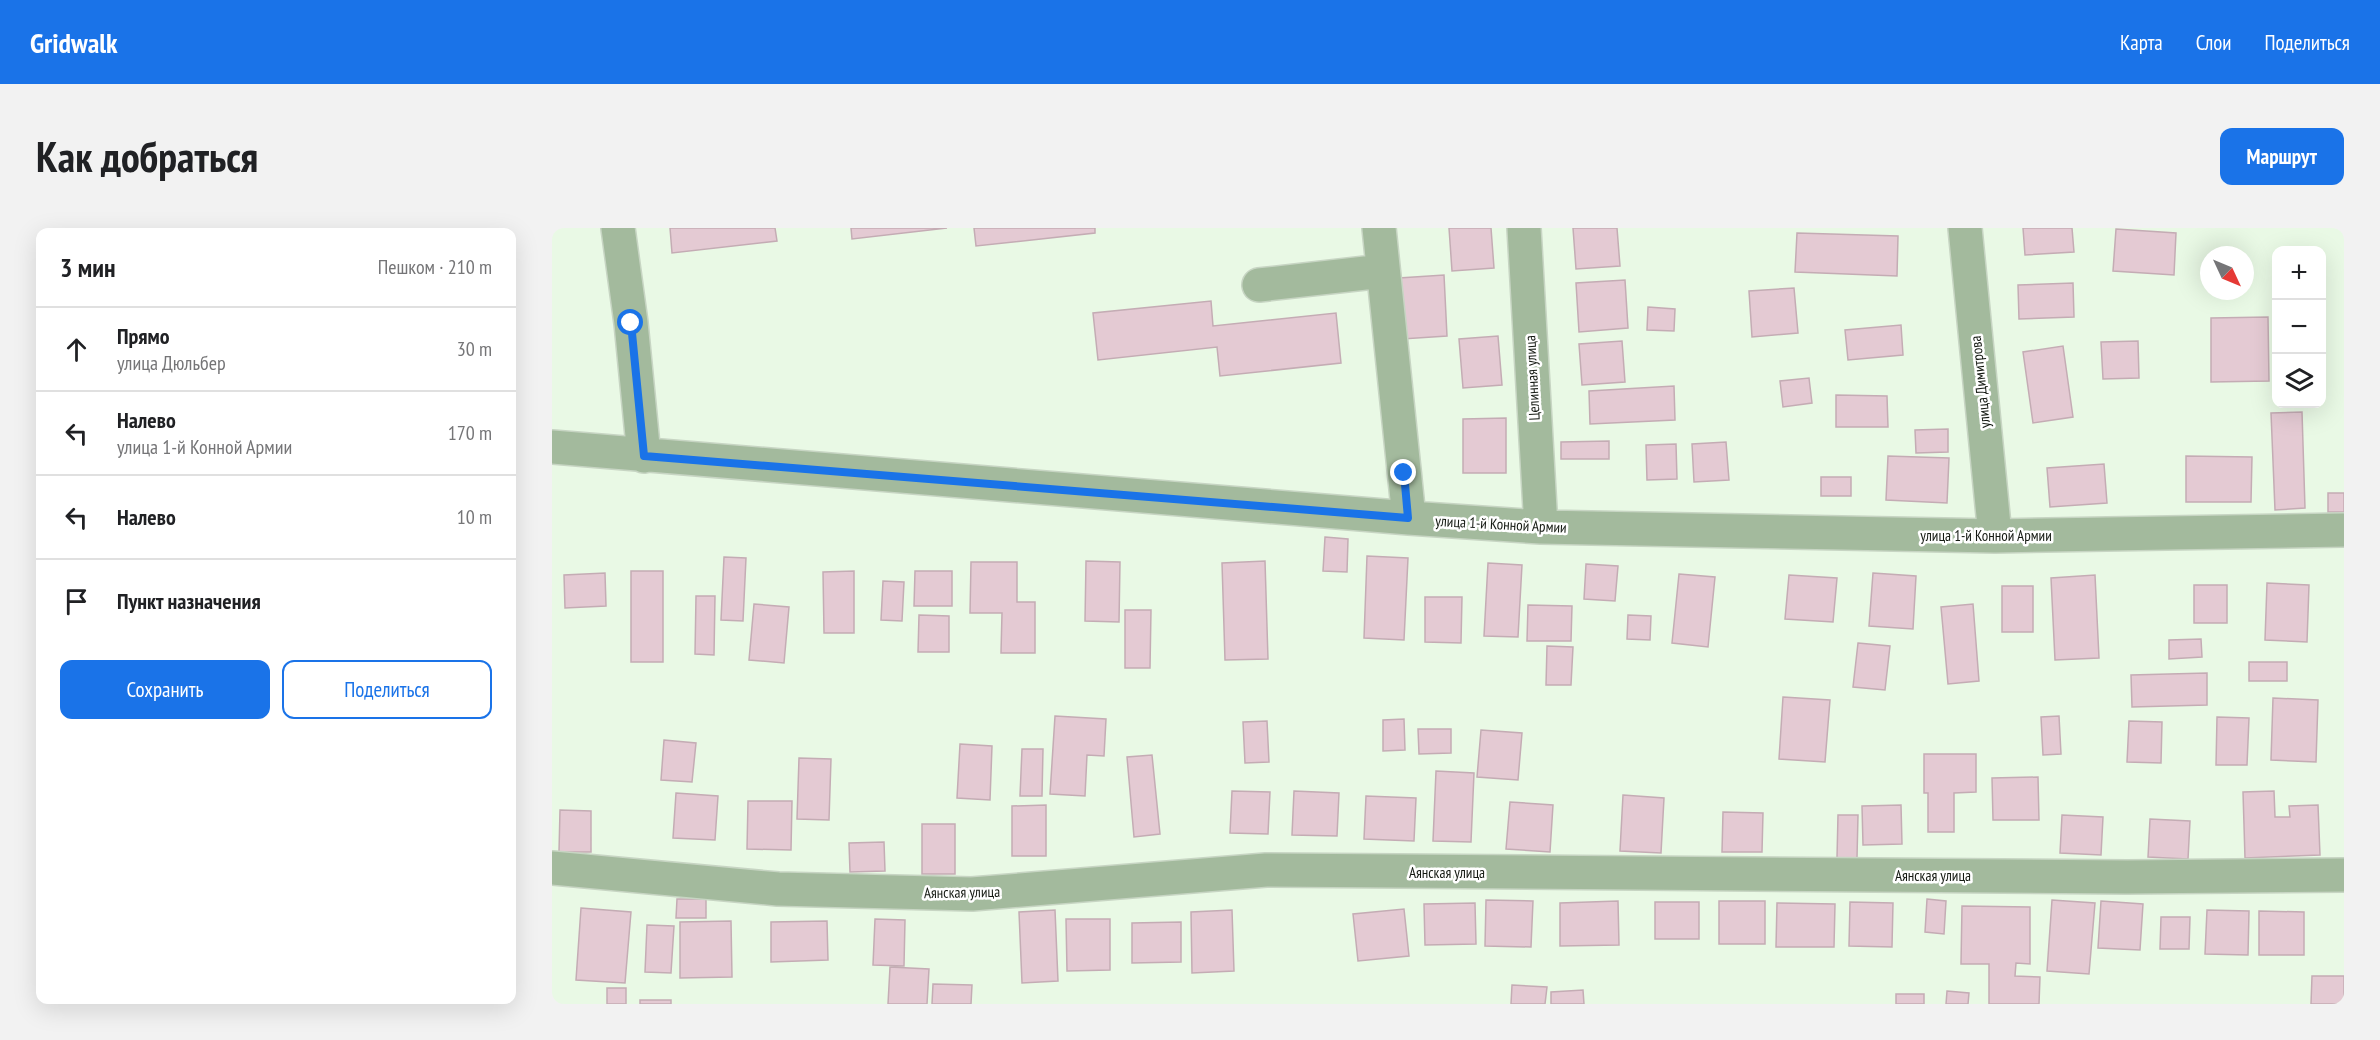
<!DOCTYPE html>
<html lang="ru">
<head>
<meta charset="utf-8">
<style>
  body { margin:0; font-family:"PT Sans Narrow",sans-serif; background:#f2f2f2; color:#202124 }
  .controls { position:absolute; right:18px; top:18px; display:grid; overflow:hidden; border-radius:12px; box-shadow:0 6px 24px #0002 }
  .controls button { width:54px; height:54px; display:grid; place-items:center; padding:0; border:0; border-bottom:2px solid #e0e0e0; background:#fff; color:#202124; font:30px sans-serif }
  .compass { position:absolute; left:1648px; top:18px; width:54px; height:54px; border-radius:50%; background:#fff; box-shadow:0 6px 24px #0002; rotate:134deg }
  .stop { position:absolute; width:18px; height:18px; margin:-14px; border:4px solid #1a73e8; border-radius:50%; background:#fff }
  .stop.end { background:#1a73e8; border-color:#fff; box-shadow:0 2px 6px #0008 }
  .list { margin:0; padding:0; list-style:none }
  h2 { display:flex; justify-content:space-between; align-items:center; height:78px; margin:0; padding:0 24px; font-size:26px }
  h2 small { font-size:20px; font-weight:400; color:#757577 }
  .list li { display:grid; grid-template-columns:39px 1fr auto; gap:18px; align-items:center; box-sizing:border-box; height:84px; padding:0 24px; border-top:2px solid #e0e0e0 }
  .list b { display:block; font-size:22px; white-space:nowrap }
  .list p { margin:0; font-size:20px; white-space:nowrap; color:#757577 }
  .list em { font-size:20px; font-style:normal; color:#757577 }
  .actions { display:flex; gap:12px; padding:18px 24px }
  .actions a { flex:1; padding:14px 0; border:2px solid #1a73e8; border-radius:12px; text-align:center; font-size:21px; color:#1a73e8 }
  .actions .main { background:#1a73e8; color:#fff }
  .icon { flex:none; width:33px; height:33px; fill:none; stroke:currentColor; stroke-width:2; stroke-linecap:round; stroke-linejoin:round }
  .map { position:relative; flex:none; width:1792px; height:776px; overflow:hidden; border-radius:12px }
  header { display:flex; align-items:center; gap:36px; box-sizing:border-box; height:84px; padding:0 30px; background:#1a73e8; color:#fff }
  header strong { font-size:28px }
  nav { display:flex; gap:33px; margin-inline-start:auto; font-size:21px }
  .intro { display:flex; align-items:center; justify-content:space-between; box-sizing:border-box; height:144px; padding:0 36px }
  h1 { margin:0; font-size:42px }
  .button { padding:15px 27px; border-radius:12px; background:#1a73e8; color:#fff; font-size:21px; font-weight:700 }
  main { display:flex; gap:36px; padding:0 36px }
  aside { flex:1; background:#fff; border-radius:12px; box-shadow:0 6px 24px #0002 }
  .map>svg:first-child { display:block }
  .building { fill:#e4cad3; stroke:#c4acb4; stroke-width:1.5 }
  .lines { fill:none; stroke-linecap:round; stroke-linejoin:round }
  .minor-casing { stroke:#c7d5c3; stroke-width:36 }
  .minor { stroke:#a3ba9d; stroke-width:33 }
  .route { stroke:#1a73e8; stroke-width:8 }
  .labels { text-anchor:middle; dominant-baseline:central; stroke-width:5; stroke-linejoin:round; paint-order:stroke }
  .street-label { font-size:15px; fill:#141912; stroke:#fff }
</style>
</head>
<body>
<header>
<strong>Gridwalk</strong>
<nav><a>Карта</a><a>Слои</a><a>Поделиться</a></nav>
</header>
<div class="intro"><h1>Как добраться</h1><a class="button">Маршрут</a></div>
<main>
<aside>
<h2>3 мин<small>Пешком · 210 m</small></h2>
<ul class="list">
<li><svg class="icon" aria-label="ahead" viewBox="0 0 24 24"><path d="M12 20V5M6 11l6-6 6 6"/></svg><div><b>Прямо</b><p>улица Дюльбер</p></div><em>30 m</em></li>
<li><svg class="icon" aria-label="left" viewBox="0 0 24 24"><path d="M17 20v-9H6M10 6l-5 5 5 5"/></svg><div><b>Налево</b><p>улица 1-й Конной Армии</p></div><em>170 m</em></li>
<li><svg class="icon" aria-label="left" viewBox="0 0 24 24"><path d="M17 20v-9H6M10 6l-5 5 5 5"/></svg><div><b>Налево</b></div><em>10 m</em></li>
<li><svg class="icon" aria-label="arrive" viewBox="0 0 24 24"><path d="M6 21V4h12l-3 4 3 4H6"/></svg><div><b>Пункт назначения</b></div></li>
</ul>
<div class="actions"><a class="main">Сохранить</a><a>Поделиться</a></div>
</aside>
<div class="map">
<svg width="1792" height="776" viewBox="0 0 1792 776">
  <rect width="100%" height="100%" fill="#e9f9e5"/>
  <!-- building -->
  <path class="building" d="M118,0H223L225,13L120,25Z
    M299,0H395L300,11Z
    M422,0H543V5L424,18Z
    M897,0H939L942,40L900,43Z
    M1021,0H1065L1068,38L1024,41Z
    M1471,0H1520L1522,24L1473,27Z
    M1564,1L1624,5L1622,47L1561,43Z
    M1245,5L1346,8L1345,48L1243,44Z
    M892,47L895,108L850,111L847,50Z
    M1073,52L1076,100L1027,104L1024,55Z
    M1521,55L1522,89L1467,91L1466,57Z
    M1242,60L1246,105L1200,109L1197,63Z
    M659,73L661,98L784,85L789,135L668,148L665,119L546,132L541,85Z
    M1096,79L1123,81L1122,103L1095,102Z
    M1716,89L1717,153L1659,154V90Z
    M1349,97L1351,127L1296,132L1293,102Z
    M946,108L950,157L911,160L907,111Z
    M1070,113L1073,154L1030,157L1027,116Z
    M1586,113L1587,150L1551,151L1549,114Z
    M1511,118L1521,189L1481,195L1471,124Z
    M1257,150L1260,175L1231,179L1228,153Z
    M1122,158L1123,192L1038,196L1037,163Z
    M1284,167L1335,168L1336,199H1284Z
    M1750,184L1753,280L1723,282L1719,185Z
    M954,190V245H911V191Z
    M1396,201V224L1364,225L1363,202Z
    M1057,213V231H1009V214Z
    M1174,214L1177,252L1142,254L1140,216Z
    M1124,216L1125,251L1095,252L1094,217Z
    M1336,228L1397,230L1395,275L1334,272Z
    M1634,228L1700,229L1699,274H1634Z
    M1552,236L1555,275L1498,279L1495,240Z
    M1269,249H1299V268H1269Z
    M1776,265H1792V284H1776Z
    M773,309L796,311L795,344L771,343Z
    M815,328L856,330L852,412L812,410Z
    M172,329L194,330L191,393L169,392Z
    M534,333L568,334L567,394L533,393Z
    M713,333L716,431L673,432L670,335Z
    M419,334H465V374H483V425H449L450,385H418Z
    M936,335L970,337L966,409L932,408Z
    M1034,336L1066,338L1063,373L1032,371Z
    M79,343H111V434H79Z
    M302,343V405H272L271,344Z
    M363,343H400V378H362Z
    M53,345L54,378L13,380L12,347Z
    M1321,345L1364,348L1361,401L1317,398Z
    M1127,346L1163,349L1156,419L1120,415Z
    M1237,347L1285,350L1281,394L1233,391Z
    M1543,347L1547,430L1503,432L1499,350Z
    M331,353L352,354L350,393L329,392Z
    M1715,355L1757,357L1755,414L1713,412Z
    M1642,357H1675V395H1642Z
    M1450,358H1481V404H1450Z
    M144,368H163L162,427L143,426Z
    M873,369H910L909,415L873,414Z
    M202,376L237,379L232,435L197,432Z
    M1421,376L1427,453L1396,456L1389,379Z
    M976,377L1020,378L1019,413H975Z
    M573,382H599L598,440H573Z
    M367,387L397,388V424H366Z
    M1076,387L1099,388L1098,412L1075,411Z
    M1649,411L1650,429L1617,431V412Z
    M1306,415L1338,418L1333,462L1301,459Z
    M995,418L1021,419L1019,457H994Z
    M1697,434H1735V453H1697Z
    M1655,445V477L1580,479L1579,447Z
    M1231,469L1278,472L1273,534L1227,531Z
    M1721,470L1766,472L1764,534L1719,532Z
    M503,488L554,491L552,528L535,527L533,568L498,566Z
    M1507,488L1509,526L1491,527L1489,489Z
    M1665,489L1697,490L1695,537H1664Z
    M852,491L853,522L831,523V492Z
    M715,493L717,534L693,535L691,494Z
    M1577,493L1610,494L1609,535L1575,534Z
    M866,501H899V525L867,526Z
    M929,502L970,505L966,552L925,549Z
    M112,512L144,515L140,554L109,552Z
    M408,516L440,518L438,572L405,570Z
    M470,521H491L490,568H468Z
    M1372,526H1424V564L1402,565V604H1376V565H1372Z
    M600,527L608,606L582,609L575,529Z
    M247,530L279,531L277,592L245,591Z
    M884,543L922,545L919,614L881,613Z
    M1486,549L1487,592H1441L1440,550Z
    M680,563L718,564L716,606L678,605Z
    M742,563L787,565L785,608L740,607Z
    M1722,563L1723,589H1738L1737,578L1766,577L1768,627L1693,630L1691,564Z
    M124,565L166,568L163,612L121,610Z
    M1071,567L1112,570L1109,625L1068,623Z
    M814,568L864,570L862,613L812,611Z
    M196,573H240L239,622L195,621Z
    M958,574L1001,577L998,624L954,621Z
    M494,577V628H460V578Z
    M1349,577L1350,616L1311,617L1310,578Z
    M8,582L39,583V624H7Z
    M1171,584L1211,585L1210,624H1170Z
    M1286,587H1306L1305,630H1285Z
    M1510,587L1551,589L1549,627L1508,625Z
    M1598,591L1638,593L1636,631L1596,629Z
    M370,596H403V646H370Z
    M332,614L333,643L298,644L297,615Z
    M125,671H154V690H124Z
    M1375,671L1394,673L1392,706L1373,704Z
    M934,672L981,673L979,719L933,718Z
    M1500,672L1543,675L1537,746L1495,743Z
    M1066,673L1067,717L1008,718V675Z
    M1167,673H1213V716H1167Z
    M1549,673L1591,676L1588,722L1546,720Z
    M1103,674H1147V711H1103Z
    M1298,674L1341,675L1340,719L1297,718Z
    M923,675L924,716L873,717L872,676Z
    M1225,675L1283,676L1282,719H1224Z
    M1410,678L1478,679V736L1464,735L1463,748L1488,749L1487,776H1437V736H1409Z
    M29,680L79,684L73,755L24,752Z
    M852,681L857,728L806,733L801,686Z
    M503,682L506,753L470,755L467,684Z
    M680,682L682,743L640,745L639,684Z
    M1655,682L1697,683L1696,727L1653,726Z
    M1707,683L1752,684V727H1707Z
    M1609,689H1638L1637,721H1608Z
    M323,691L353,692L352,738L321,737Z
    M514,691H558V742L515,743Z
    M179,693L180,749L128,750V694Z
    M275,693L276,732L219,734V694Z
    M629,694V734L580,735V695Z
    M95,697L122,698L119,745L93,744Z
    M338,739L377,741L375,776H336Z
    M1760,748H1792V776H1759Z
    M381,756L420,757L419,776H380Z
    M960,757L995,759L993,776H959Z
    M55,760H74V776H55Z
    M1031,762L1032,776H999V764Z
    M1395,763L1417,765L1416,776H1394Z
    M1344,766H1372V776H1344Z
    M88,772H119V776H88Z"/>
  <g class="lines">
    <!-- minor casing -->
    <g class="minor-casing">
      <path id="minor" d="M66,0L79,95L92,228
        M827,0L857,290
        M972,0L989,299
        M1413,0L1443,308
        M707,57L831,43
        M0,219L857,290L989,299L1443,308L1792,302
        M0,640L226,661L420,666L714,642L1575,649L1792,647"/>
    </g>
    <!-- minor -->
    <use href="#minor" class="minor"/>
  </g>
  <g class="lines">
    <!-- route -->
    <path class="route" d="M79,95L92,228L856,290L852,245"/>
  </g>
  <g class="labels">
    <!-- street labels -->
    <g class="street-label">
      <text transform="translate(980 150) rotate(-93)">Целинная улица</text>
      <text transform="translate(1428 154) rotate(-96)">улица Димитрова</text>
      <text transform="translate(949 296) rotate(3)">улица 1-й Конной Армии</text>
      <text x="1434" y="307">улица 1-й Конной Армии</text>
      <text x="895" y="644">Аянская улица</text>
      <text x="1381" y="647">Аянская улица</text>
      <text transform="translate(410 664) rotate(-1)">Аянская улица</text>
    </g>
  </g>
</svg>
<div class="controls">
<button>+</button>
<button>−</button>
<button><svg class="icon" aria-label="layers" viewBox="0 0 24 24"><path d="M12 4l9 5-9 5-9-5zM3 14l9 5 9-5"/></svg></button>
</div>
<svg class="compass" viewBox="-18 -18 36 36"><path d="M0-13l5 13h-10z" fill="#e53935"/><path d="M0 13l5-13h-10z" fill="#757577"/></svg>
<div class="stop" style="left:79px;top:95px"></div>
<div class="stop end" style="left:852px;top:245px"></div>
</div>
</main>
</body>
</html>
